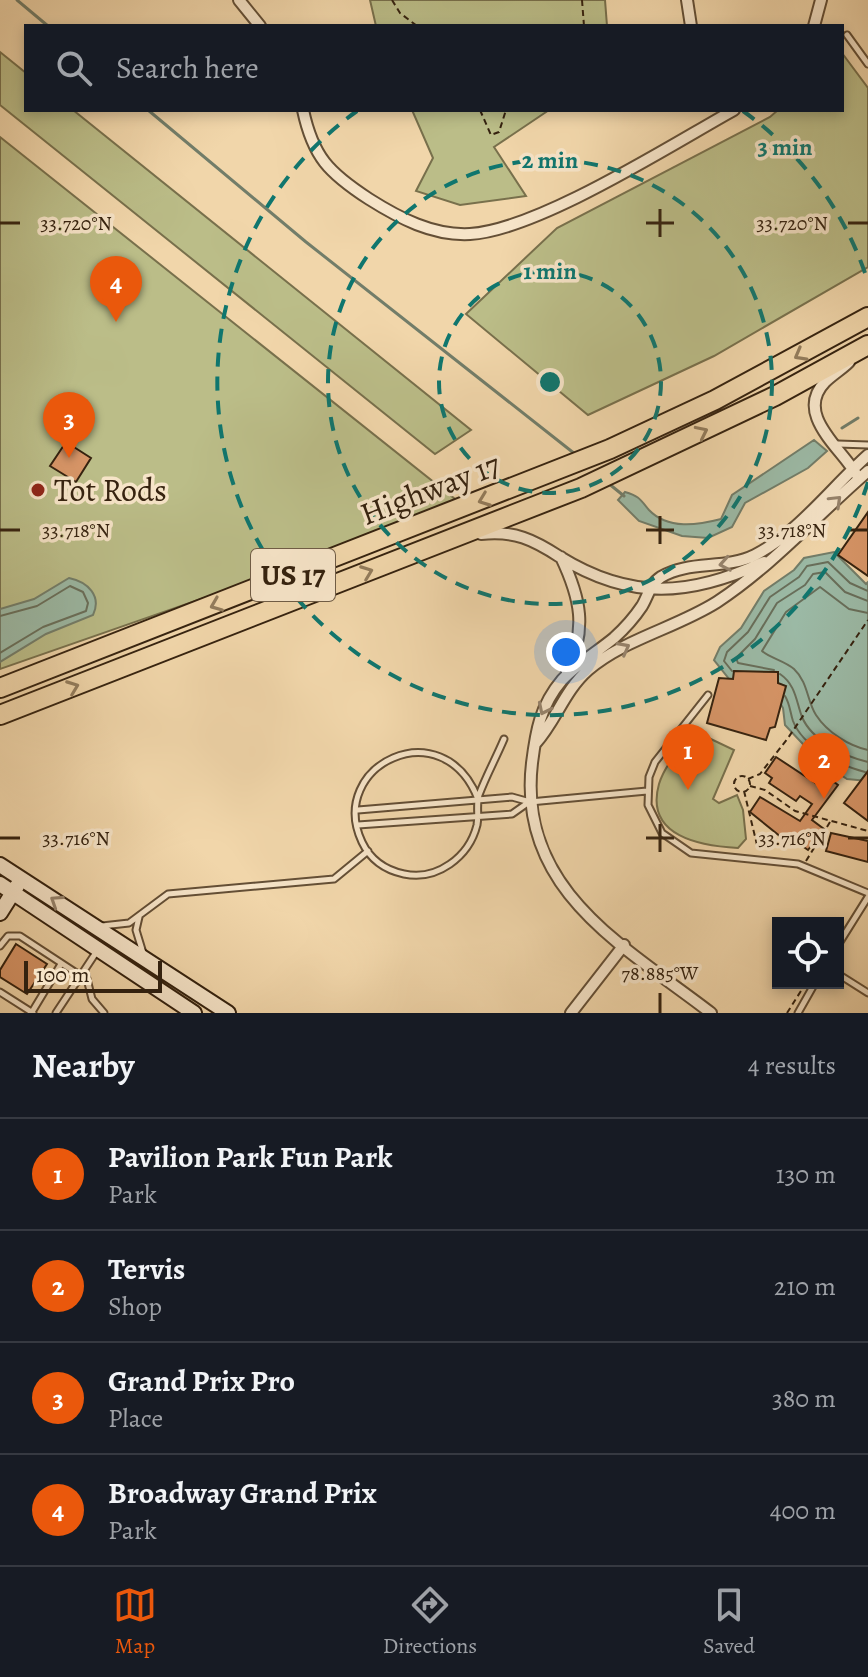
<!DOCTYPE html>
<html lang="en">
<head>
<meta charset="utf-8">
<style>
  body { margin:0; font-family:Alegreya,serif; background:#20242c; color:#f1f3f6 }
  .controls { position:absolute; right:24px; bottom:24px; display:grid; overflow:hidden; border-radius:0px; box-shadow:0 4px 12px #0003 }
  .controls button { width:72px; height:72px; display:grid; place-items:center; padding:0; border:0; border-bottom:2px solid #363941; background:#171b24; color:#f1f3f6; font:40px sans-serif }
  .scale { position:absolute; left:24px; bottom:20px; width:138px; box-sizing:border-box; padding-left:8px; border:4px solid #35220f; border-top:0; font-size:22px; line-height:28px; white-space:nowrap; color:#35220f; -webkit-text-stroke:6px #f6e4c8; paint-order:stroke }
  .you { position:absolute; left:566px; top:652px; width:28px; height:28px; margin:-20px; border:6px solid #fff; border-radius:50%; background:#1a73e8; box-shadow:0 0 0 12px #1a73e833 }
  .badge { display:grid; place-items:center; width:52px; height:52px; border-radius:50%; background:#ea580c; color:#fff; font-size:26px; font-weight:700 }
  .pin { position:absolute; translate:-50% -66px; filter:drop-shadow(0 2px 4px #0008) }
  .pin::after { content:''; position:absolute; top:42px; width:28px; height:24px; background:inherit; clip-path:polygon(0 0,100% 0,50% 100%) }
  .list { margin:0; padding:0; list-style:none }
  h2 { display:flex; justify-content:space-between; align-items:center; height:104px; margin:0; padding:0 32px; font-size:34px }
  h2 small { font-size:26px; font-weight:400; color:#9ea1a6 }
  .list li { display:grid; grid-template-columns:52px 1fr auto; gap:24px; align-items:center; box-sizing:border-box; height:112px; padding:0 32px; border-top:2px solid #363941 }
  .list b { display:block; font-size:30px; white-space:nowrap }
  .list p { margin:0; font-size:26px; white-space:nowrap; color:#9ea1a6 }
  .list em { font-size:26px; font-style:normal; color:#9ea1a6 }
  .icon { flex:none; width:44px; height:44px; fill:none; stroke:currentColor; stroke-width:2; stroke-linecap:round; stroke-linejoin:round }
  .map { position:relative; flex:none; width:868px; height:1013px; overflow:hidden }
  .search { position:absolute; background:#171b24; box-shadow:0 4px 12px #0003; left:24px; right:24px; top:24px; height:88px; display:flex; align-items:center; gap:20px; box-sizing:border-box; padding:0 28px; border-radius:0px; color:#9ea1a6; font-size:30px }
  .sheet { height:552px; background:#171b24 }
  nav { display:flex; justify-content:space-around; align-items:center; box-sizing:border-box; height:112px; border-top:2px solid #363941; background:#171b24; font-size:22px; color:#9ea1a6 }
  nav a { display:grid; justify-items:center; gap:4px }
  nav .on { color:#ea580c }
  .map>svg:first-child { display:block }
  .green { fill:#bbbd88; stroke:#78704c; stroke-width:2 }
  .water { fill:#9bb9a5; stroke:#727d69; stroke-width:2 }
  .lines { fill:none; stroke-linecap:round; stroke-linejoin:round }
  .shore { stroke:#686e5a; stroke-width:2 }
  .stream { stroke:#727d69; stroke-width:3 }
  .building { fill:#d79567; stroke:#35220f; stroke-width:2 }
  .lane-casing { stroke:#644f36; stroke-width:9 }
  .street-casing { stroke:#644f36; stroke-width:14 }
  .secondary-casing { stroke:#35220f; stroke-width:18 }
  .highway-casing { stroke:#35220f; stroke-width:22 }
  .path { stroke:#35220f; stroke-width:2; stroke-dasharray:6 4; stroke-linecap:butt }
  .lane { stroke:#f6e4c8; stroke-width:5 }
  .street { stroke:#f6e4c8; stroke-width:10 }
  .secondary { stroke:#f6e4c8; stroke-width:14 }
  .highway { stroke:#f1d6aa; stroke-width:18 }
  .oneway { stroke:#937c5c }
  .oneway2 { stroke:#96836c }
  .ticks { fill:none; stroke:#35220f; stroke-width:3 }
  .ring { fill:none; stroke:#0f766e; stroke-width:4; stroke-dasharray:14 10 }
  .poi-dot { fill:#8f2418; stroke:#f6e4c8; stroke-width:3 }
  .labels { text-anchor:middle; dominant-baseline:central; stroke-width:7; stroke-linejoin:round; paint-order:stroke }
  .shield { fill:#f6e4c8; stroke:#6f5c46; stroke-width:2 }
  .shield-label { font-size:30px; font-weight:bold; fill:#35220f }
  .street-label { font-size:32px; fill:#35220f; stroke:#f6e4c8 }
  .poi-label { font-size:32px; fill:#35220f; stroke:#f6e4c8; text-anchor:start }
  .ticks-label { font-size:20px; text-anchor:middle; fill:#35220f; stroke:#f6e4c8; stroke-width:7; stroke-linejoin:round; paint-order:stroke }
  .centre { fill:#0f766e; stroke:#f6e4c8; stroke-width:4 }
  .ring-label { font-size:24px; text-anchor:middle; font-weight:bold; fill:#0f766e; stroke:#f6e4c8; stroke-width:7; stroke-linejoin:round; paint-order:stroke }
</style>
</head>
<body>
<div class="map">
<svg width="868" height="1013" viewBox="0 0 868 1013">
  <rect width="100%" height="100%" fill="#f1d6aa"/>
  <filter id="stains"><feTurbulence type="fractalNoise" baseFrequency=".0025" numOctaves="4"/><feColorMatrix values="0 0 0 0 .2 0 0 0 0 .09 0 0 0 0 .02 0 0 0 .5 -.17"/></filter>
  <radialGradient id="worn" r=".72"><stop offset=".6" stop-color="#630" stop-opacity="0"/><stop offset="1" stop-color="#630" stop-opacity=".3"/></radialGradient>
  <!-- green -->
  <path class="green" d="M370,0H605L607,26H376Z
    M0,52L26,73V110H73L471,430L435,454L0,105Z
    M842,53L868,88V267L714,356L588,415L466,314L557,228L770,117L778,110H842Z
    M412,110H549L494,147L526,196L460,205L416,191L433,158Z
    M0,137L465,507L0,669Z
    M694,731L734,750L713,799L719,803L737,795L743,810L746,839L738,848C702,846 644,837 659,784C665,764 682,747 694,731Z"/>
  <!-- water -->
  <path class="water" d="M814,440L827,451L808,468L745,503L732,527L708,538L682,536L639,521L618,500L625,492C639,496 640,499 649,510C668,530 698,525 721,519L732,495Z
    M834,552L866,584L868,582V781L847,779L817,759L785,725L783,708L774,692L730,680L714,660L720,647L741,628L764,591L794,570L804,558Z
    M69,578C88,582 102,596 93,615L46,634L0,662V609L34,599Z"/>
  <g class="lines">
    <!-- shore -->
    <path class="shore" d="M868,613L849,609L820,587L786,612L762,651C770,658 785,661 794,669C808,682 807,701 816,715C827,732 849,746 868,750
      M0,616L37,606L70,586L83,592L88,603L86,611L43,627L0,653
      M774,670L738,663L736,658L755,639L777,603L805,585L813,574L825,572L845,592L868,601
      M732,671L724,661L727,652L748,632L770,597L799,577L807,566L828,562L850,583L868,591
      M780,674C796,685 796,701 802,717C812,741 846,757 868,762
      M785,696C790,704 790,712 793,721C803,747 841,766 865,772"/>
    <!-- stream -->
    <path class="stream" d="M17,0L48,26
      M148,110L306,242L575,454
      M842,428L858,418
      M608,483L624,496"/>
  </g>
  <!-- building -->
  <path class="building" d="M66,442L91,458L76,482L50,466Z
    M868,512V576L838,555Z
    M734,671L778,672V683L786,686L775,727L770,728L766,740L707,723L719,678L733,679Z
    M776,757L823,788L830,779L838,785L812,820L824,829L808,850L789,837L786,841L750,812L760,797L800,821L812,804L800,796L796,801L769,783L772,778L765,773Z
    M868,771V821L844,803Z
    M831,833L868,841V862L826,851Z
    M16,944L47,964L27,994L0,977V970Z"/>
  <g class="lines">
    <!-- lane casing -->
    <g class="lane-casing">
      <path id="lane" d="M847,35L868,64
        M838,444L868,445
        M708,695L655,762L649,777L648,805L662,833L691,853L798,864L868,893
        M478,799C443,709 326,765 362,842C370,859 385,870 404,874C437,881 469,857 477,825C479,815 476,805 479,795C486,776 496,758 504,739
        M358,810L512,797L530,802L647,791
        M358,825L512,814L529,802
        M139,917L136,930L143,953
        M102,926L129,923L168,894L334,879L368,851
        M838,945L868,897
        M0,946L8,936H20L81,976
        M85,971L92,999L104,1013
        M838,974L868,993
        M0,992L33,1013
        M32,1012L61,964
        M56,1013L97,951
        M798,1013L815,983"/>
    </g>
    <!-- street casing -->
    <g class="street-casing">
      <path id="street" d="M239,0L260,26
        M687,0L691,26
        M814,26L821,0
        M303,110C313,157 329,173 369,199C399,218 433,236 470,234C538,230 671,145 734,110
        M849,362C842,369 832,375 825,382C794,414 841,448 856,474
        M481,534C514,530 534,540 560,557C631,601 691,596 764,562
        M561,557C581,599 587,629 567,672
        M535,744C556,721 564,691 588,670C624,639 676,628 717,602C773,565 817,515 868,471
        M571,1013L624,945
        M711,1013C624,946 517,890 532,763C536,731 540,706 562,680C577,664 597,652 614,638C624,629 634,618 642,606C648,596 650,584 661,577C689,560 725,570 755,555C798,533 832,487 868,455"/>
    </g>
    <!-- secondary casing -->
    <g class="secondary-casing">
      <path id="secondary" d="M0,865L228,1013
        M0,884L194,1013
        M0,913L17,886"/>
    </g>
    <!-- highway casing -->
    <g class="highway-casing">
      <path id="highway" d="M0,688L610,449L715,400L868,317
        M0,715L581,488L775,396L868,345"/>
    </g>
    <!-- path -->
    <path class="path" d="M392,0L400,13L417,26
      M582,0L584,26
      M480,110L491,135L499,132L506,110
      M734 784a8 8 0 1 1 16 0a8 8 0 1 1-16 0Z
      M748,779L760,774L788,738L868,620
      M750,786L765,790L795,811L868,831
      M744,791L758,849
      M806,861L830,822
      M787,1013L806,983"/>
    <!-- lane -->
    <use href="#lane" class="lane"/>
    <!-- street -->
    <use href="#street" class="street"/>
    <!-- secondary -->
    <use href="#secondary" class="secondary"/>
    <!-- highway -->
    <use href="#highway" class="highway"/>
  </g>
  <!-- one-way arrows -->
  <defs><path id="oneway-chevron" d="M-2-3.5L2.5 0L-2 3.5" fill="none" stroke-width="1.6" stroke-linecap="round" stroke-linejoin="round" transform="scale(2)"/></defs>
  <g class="oneway">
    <use href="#oneway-chevron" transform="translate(800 355) rotate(151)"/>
    <use href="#oneway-chevron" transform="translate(702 432) rotate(-26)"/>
    <use href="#oneway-chevron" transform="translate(484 500) rotate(159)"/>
    <use href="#oneway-chevron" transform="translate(367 572) rotate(-21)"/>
    <use href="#oneway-chevron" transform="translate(216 605) rotate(158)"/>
    <use href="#oneway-chevron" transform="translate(73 687) rotate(-21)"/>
  </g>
  <g class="oneway2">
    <use href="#oneway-chevron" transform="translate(836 501) rotate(-44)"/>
    <use href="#oneway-chevron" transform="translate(725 564) rotate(170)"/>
    <use href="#oneway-chevron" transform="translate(624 648) rotate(-28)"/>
    <use href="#oneway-chevron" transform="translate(544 709) rotate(116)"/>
    <use href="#oneway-chevron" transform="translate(56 901) rotate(-147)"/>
  </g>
  <!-- ticks -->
  <path class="ticks" d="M660,209V237M0,223H20M646,223H674M848,223H868M660,516V544M0,530H20M646,530H674M848,530H868M660,824V852M0,838H20M646,838H674M848,838H868M660,993V1013"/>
  <!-- distance rings -->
  <g class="ring">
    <circle cx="550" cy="382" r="111"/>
    <circle cx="550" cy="382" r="222"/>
    <path d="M868 482A333 333 0 1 1 357 111M743 111A333 333 0 0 1 868 282"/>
  </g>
  <!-- markers -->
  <circle class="poi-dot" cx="38" cy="490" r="8"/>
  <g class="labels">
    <!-- shield labels -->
    <rect class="shield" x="251" y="549" width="84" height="52" rx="6"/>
    <g class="shield-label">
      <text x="293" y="575">US 17</text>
    </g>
    <!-- street labels -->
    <g class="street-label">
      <text transform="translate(430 489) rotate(-21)">Highway 17</text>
    </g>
    <!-- poi labels -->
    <g class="poi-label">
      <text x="54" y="490">Tot Rods</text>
    </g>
  </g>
  <g class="ticks-label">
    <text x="76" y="230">33.720°N</text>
    <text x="792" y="230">33.720°N</text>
    <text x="76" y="537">33.718°N</text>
    <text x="792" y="537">33.718°N</text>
    <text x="76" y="845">33.716°N</text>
    <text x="792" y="845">33.716°N</text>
    <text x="660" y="980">78.885°W</text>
  </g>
  <circle cx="550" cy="382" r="12" class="centre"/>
  <g class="ring-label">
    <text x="785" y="155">3 min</text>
    <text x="550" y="168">2 min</text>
    <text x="550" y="279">1 min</text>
  </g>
  <rect width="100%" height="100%" filter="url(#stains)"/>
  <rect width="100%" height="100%" fill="url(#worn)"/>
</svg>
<div class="controls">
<button><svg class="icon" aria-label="locate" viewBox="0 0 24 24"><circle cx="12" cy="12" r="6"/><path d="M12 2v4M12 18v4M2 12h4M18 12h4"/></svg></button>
</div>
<div class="scale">100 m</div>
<div class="you"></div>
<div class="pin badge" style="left:688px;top:790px">1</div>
<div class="pin badge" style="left:824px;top:799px">2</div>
<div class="pin badge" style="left:69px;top:458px">3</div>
<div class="pin badge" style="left:116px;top:322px">4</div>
<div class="search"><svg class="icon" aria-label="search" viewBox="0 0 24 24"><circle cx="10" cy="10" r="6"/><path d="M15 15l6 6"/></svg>Search here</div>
</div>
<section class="sheet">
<h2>Nearby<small>4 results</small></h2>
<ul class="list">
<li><span class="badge">1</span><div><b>Pavilion Park Fun Park</b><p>Park</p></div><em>130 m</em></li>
<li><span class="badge">2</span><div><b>Tervis</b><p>Shop</p></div><em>210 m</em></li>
<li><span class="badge">3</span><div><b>Grand Prix Pro</b><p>Place</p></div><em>380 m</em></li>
<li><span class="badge">4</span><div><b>Broadway Grand Prix</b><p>Park</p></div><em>400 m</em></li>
</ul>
</section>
<nav>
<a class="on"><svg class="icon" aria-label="map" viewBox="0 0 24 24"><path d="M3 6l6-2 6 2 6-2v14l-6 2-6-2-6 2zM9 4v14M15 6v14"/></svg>Map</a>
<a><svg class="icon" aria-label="directions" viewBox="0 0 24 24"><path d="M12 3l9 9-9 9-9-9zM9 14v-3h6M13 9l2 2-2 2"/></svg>Directions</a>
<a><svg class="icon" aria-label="saved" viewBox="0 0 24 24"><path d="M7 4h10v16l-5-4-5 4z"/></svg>Saved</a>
</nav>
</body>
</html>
